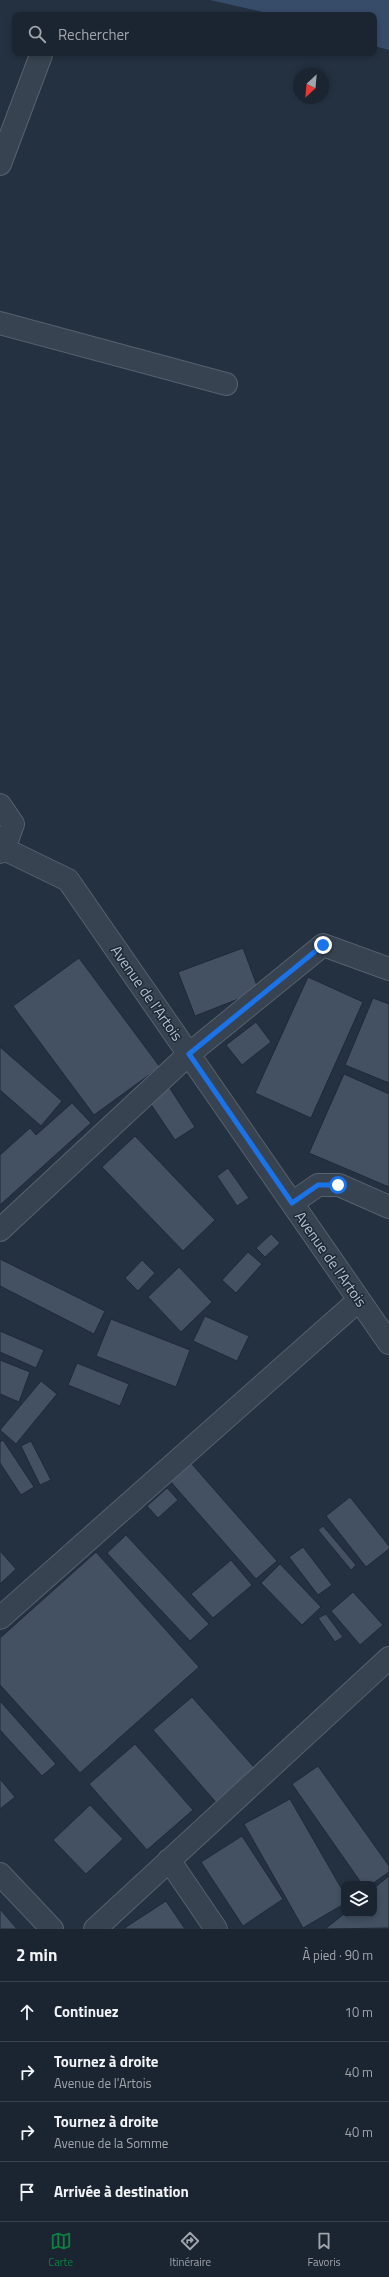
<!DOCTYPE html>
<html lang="fr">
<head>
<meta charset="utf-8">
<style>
  body { margin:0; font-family:"Titillium Web",sans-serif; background:#28313d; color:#f1f3f6 }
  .controls { position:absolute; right:12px; bottom:12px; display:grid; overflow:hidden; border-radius:8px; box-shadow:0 2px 6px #0003 }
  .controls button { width:36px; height:36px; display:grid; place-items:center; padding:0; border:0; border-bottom:1px solid #39424d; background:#1b2531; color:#f1f3f6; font:20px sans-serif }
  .compass { position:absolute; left:293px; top:68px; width:36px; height:36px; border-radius:50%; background:#1b2531; box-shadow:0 2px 6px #0003; rotate:206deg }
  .stop { position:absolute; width:12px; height:12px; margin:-9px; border:3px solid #1a73e8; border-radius:50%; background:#fff }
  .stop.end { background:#1a73e8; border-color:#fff; box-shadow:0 1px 4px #0008 }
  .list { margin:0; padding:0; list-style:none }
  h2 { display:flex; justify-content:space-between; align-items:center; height:52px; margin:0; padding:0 16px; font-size:17px }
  h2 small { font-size:13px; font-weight:400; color:#a0a5ab }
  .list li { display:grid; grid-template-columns:26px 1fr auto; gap:12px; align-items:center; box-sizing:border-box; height:60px; padding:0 16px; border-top:1px solid #39424d }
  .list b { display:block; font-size:15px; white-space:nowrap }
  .list p { margin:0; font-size:13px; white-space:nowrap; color:#a0a5ab }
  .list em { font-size:13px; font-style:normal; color:#a0a5ab }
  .icon { flex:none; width:22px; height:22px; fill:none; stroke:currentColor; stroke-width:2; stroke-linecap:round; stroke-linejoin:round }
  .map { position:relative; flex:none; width:389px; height:1929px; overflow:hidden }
  .search { position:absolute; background:#1b2531; box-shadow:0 2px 6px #0003; left:12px; right:12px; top:12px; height:44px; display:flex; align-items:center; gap:10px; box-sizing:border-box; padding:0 14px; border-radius:8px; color:#a0a5ab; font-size:15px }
  .sheet { height:292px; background:#1b2531 }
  nav { display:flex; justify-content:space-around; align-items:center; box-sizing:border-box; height:56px; border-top:1px solid #39424d; background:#1b2531; font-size:11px; color:#a0a5ab }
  nav a { display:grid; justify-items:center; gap:2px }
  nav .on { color:#0b8043 }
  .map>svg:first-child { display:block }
  .water { fill:#374c69 }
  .building { fill:#435163; stroke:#1f2a38 }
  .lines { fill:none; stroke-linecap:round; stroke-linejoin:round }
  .minor-casing { stroke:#56616e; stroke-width:24 }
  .minor { stroke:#384351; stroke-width:22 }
  .route { stroke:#1a73e8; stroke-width:5 }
  .labels { text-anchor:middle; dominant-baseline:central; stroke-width:3; stroke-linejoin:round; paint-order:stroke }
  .street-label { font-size:15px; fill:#b5becb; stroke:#1d2836 }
</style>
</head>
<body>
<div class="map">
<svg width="389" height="1929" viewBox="0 0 389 1929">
  <rect width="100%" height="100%" fill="#243141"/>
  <!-- water -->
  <path class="water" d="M210,0H389V50L374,46V15H276Z"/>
  <!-- building -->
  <path class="building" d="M243,948L259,991L195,1016L178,972Z
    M79,958L160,1067L94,1115L13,1006Z
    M308,977L363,1002L311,1118L255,1093Z
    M373,998L389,1004V1083L345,1065Z
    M256,1022L271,1042L242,1065L226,1045Z
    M0,1047L62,1101L41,1126L0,1090Z
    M344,1074L389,1094V1187L309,1153Z
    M169,1087L195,1127L175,1140L148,1100Z
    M72,1103L91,1123L0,1205V1155L30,1128L36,1135Z
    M135,1136L215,1220L183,1251L102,1167Z
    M228,1168L249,1198L237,1206L217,1176Z
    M271,1234L280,1243L265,1257L256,1248Z
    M248,1252L262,1264L236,1293L222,1280Z
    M0,1259L105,1311L94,1334L0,1286Z
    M142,1260L155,1273L138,1291L125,1278Z
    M179,1267L212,1302L181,1332L148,1297Z
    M205,1316L249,1336L237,1361L193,1341Z
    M111,1319L190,1350L176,1387L96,1356Z
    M0,1331L44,1350L36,1368L0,1352Z
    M0,1360L30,1372L19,1402L0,1394Z
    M77,1363L129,1384L120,1406L68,1385Z
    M41,1381L57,1394L16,1444L0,1430Z
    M3,1440L34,1487L21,1495L0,1463V1442Z
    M31,1441L51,1480L40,1485L21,1446Z
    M191,1463L277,1561L256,1579L170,1481Z
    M167,1488L178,1500L158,1518L147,1506Z
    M350,1497L389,1546V1549L366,1567L326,1516Z
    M323,1526L356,1565L351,1570L318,1530Z
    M126,1535L209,1624L190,1641L107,1553Z
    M303,1547L332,1585L318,1595L289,1557Z
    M0,1551L16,1569L0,1584Z
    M96,1552L199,1667L80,1773L0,1685V1638Z
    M231,1560L252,1585L213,1618L191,1594Z
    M280,1564L321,1607L302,1625L261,1583Z
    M353,1592L383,1625L360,1645L331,1611Z
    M326,1614L343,1637L335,1642L318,1618Z
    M192,1697L259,1773L220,1807L153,1730Z
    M0,1701L56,1764L42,1776L0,1730Z
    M135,1744L193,1810L147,1850L89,1784Z
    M318,1766L389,1866V1872L372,1884H362L292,1784Z
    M0,1779L15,1797L0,1809Z
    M290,1799L344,1893V1904L303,1928L244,1824Z
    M90,1805L123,1839L86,1874L53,1840Z
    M242,1836L283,1899L243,1926L201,1862Z
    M389,1876V1928L325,1929L344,1914H374V1888Z
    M166,1901L185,1929H123Z
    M0,1909L17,1929H0Z"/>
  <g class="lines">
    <!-- minor casing -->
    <g class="minor-casing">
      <path id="minor" d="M0,164L41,55
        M0,323L226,384
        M0,805L13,824L4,849L0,852
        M0,847L68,880L389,1343
        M292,1203L318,1185H339L389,1207
        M0,1230L189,1054L323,945L389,969
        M0,1618L359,1300
        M169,1860L216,1929
        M0,1874L52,1929
        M95,1929L389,1658"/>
    </g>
    <!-- minor -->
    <use href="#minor" class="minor"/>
  </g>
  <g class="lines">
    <!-- route -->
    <path class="route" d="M323,945L189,1054L292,1203L318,1185H338"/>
  </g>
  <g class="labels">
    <!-- street labels -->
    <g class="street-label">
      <text transform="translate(147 993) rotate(55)">Avenue de l'Artois</text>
      <text transform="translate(331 1259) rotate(55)">Avenue de l'Artois</text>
    </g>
  </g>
</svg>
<div class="controls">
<button><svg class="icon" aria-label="layers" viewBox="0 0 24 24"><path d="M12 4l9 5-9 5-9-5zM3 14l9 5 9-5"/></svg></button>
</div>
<svg class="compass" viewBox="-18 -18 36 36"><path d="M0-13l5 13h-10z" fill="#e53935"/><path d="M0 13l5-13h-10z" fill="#a0a5ab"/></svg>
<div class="stop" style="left:338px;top:1185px"></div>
<div class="stop end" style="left:323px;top:945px"></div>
<div class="search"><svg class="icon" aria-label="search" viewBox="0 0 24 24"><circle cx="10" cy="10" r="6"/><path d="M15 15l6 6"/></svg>Rechercher</div>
</div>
<section class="sheet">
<h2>2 min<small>À pied · 90 m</small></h2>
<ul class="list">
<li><svg class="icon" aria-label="ahead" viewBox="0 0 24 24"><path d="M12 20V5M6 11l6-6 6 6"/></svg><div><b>Continuez</b></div><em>10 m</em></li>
<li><svg class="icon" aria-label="right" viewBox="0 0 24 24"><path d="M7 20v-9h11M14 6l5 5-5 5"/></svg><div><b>Tournez à droite</b><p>Avenue de l'Artois</p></div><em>40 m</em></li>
<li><svg class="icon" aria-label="right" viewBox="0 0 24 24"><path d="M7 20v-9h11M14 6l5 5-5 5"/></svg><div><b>Tournez à droite</b><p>Avenue de la Somme</p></div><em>40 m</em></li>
<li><svg class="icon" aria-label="arrive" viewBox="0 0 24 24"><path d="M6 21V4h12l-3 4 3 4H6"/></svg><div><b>Arrivée à destination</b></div></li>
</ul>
</section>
<nav>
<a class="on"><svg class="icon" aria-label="map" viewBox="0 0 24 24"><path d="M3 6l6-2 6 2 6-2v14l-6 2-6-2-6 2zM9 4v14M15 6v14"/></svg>Carte</a>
<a><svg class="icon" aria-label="directions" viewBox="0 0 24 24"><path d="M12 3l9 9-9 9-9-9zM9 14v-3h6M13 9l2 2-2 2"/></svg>Itinéraire</a>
<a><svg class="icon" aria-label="saved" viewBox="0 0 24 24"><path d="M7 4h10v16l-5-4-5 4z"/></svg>Favoris</a>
</nav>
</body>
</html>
